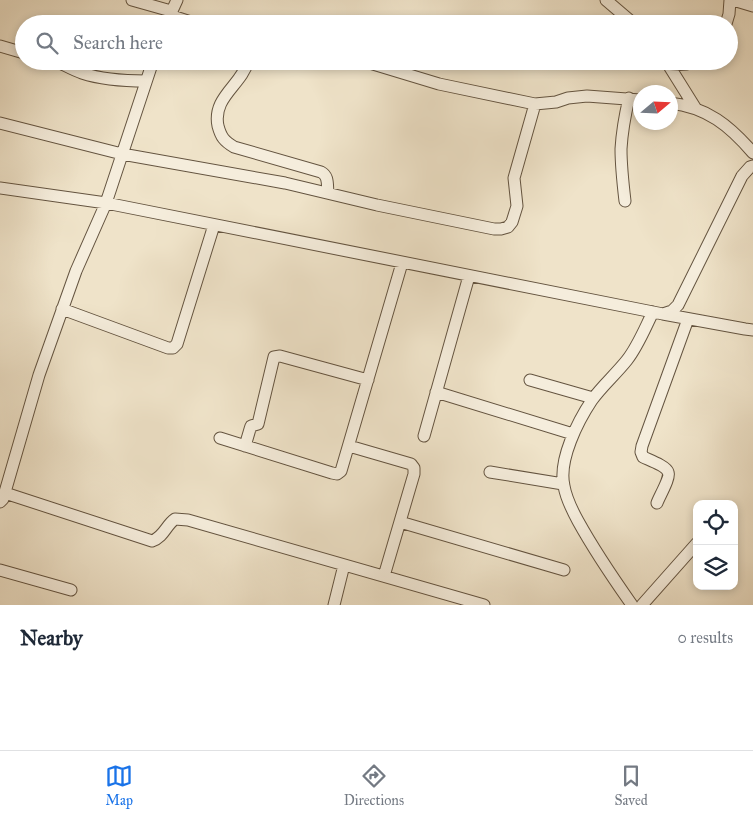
<!DOCTYPE html>
<html lang="en">
<head>
<meta charset="utf-8">
<style>
  body { margin:0; font-family:"IM FELL Great Primer",serif; background:#f6f6f7; color:#1f2937 }
  .controls { position:absolute; right:15px; bottom:15px; display:grid; overflow:hidden; border-radius:10px; box-shadow:0 2px 8px #0003 }
  .controls button { width:45px; height:45px; display:grid; place-items:center; padding:0; border:0; border-bottom:1px solid #e0e1e3; background:#fff; color:#1f2937; font:25px sans-serif }
  .compass { position:absolute; left:633px; top:85px; width:45px; height:45px; border-radius:50%; background:#fff; box-shadow:0 2px 8px #0003; rotate:71deg }
  .list { margin:0; padding:0; list-style:none }
  h2 { display:flex; justify-content:space-between; align-items:center; height:65px; margin:0; padding:0 20px; font-size:21px }
  h2 small { font-size:16px; font-weight:400; color:#747a83 }
  .icon { flex:none; width:28px; height:28px; fill:none; stroke:currentColor; stroke-width:2; stroke-linecap:round; stroke-linejoin:round }
  .map { position:relative; flex:none; width:753px; height:605px; overflow:hidden }
  .search { position:absolute; background:#fff; box-shadow:0 2px 8px #0003; left:15px; right:15px; top:15px; height:55px; display:flex; align-items:center; gap:12px; box-sizing:border-box; padding:0 18px; border-radius:28px; color:#747a83; font-size:19px }
  .sheet { height:145px; background:#fff }
  nav { display:flex; justify-content:space-around; align-items:center; box-sizing:border-box; height:70px; border-top:1px solid #e0e1e3; background:#fff; font-size:14px; color:#747a83 }
  nav a { display:grid; justify-items:center; gap:2px }
  nav .on { color:#1a73e8 }
  .map>svg:first-child { display:block }
  .lines { fill:none; stroke-linecap:round; stroke-linejoin:round }
  .street-casing { stroke:#645440; stroke-width:13 }
  .street { stroke:#f5eddc; stroke-width:11 }
</style>
</head>
<body>
<div class="map">
<svg width="753" height="605" viewBox="0 0 753 605">
  <rect width="100%" height="100%" fill="#efe3c9"/>
  <filter id="stains"><feTurbulence type="fractalNoise" baseFrequency=".004" numOctaves="4"/><feColorMatrix values="0 0 0 0 .2 0 0 0 0 .09 0 0 0 0 .02 0 0 0 .5 -.17"/></filter>
  <radialGradient id="worn" r=".72"><stop offset=".6" stop-color="#630" stop-opacity="0"/><stop offset="1" stop-color="#630" stop-opacity=".3"/></radialGradient>
  <g class="lines">
    <!-- street casing -->
    <g class="street-casing">
      <path id="street" d="M132,0L171,11
        M606,0L634,24
        M733,0L753,6
        M169,15L197,24
        M166,24L177,0
        M726,24L729,14L730,0
        M0,46L24,53
        M56,61C65,65 73,70 82,73C103,80 124,81 146,81
        M248,61C242,85 212,97 218,126C221,137 224,141 234,147L321,172C329,176 327,185 328,193
        M363,61L439,84L535,104L556,102L568,98L587,96L640,100
        M666,61L696,109
        M669,65L687,64L695,61
        M670,103C707,107 730,126 753,153
        M0,123L122,154L285,183L377,205L494,229H501L508,227L512,222L517,206L514,178L535,104
        M0,188L106,203L663,314L672,311L678,305L742,176L750,167L753,166
        M625,201C623,184 621,166 621,149C622,132 625,115 629,98
        M62,309L168,348H173L177,344L214,225
        M663,314L745,329L753,330
        M530,380L593,398
        M436,392L573,434
        M424,436L469,276
        M220,438L332,473L337,474L341,471L402,263
        M245,446L250,429L251,426L258,424L274,357L280,356L368,380
        M349,446L411,464L414,468V474L384,576
        M490,472L563,484
        M5,493L152,541C164,537 166,525 175,519L188,520L484,605
        M0,502L3,499L39,375L76,271L106,203L153,61
        M657,503C659,497 671,477 668,472C666,466 649,460 643,457L641,452L642,446L688,319
        M400,522L564,570
        M0,570L71,590
        M334,605L344,565
        M632,605C613,578 594,550 578,521C572,510 566,498 564,486C558,460 578,421 592,400C602,386 616,374 627,360C638,346 645,328 653,312
        M642,605L697,543"/>
    </g>
    <!-- street -->
    <use href="#street" class="street"/>
  </g>
  <rect width="100%" height="100%" filter="url(#stains)"/>
  <rect width="100%" height="100%" fill="url(#worn)"/>
</svg>
<div class="controls">
<button><svg class="icon" aria-label="locate" viewBox="0 0 24 24"><circle cx="12" cy="12" r="6"/><path d="M12 2v4M12 18v4M2 12h4M18 12h4"/></svg></button>
<button><svg class="icon" aria-label="layers" viewBox="0 0 24 24"><path d="M12 4l9 5-9 5-9-5zM3 14l9 5 9-5"/></svg></button>
</div>
<svg class="compass" viewBox="-18 -18 36 36"><path d="M0-13l5 13h-10z" fill="#e53935"/><path d="M0 13l5-13h-10z" fill="#747a83"/></svg>
<div class="search"><svg class="icon" aria-label="search" viewBox="0 0 24 24"><circle cx="10" cy="10" r="6"/><path d="M15 15l6 6"/></svg>Search here</div>
</div>
<section class="sheet">
<h2>Nearby<small>0 results</small></h2>
<ul class="list">
</ul>
</section>
<nav>
<a class="on"><svg class="icon" aria-label="map" viewBox="0 0 24 24"><path d="M3 6l6-2 6 2 6-2v14l-6 2-6-2-6 2zM9 4v14M15 6v14"/></svg>Map</a>
<a><svg class="icon" aria-label="directions" viewBox="0 0 24 24"><path d="M12 3l9 9-9 9-9-9zM9 14v-3h6M13 9l2 2-2 2"/></svg>Directions</a>
<a><svg class="icon" aria-label="saved" viewBox="0 0 24 24"><path d="M7 4h10v16l-5-4-5 4z"/></svg>Saved</a>
</nav>
</body>
</html>
